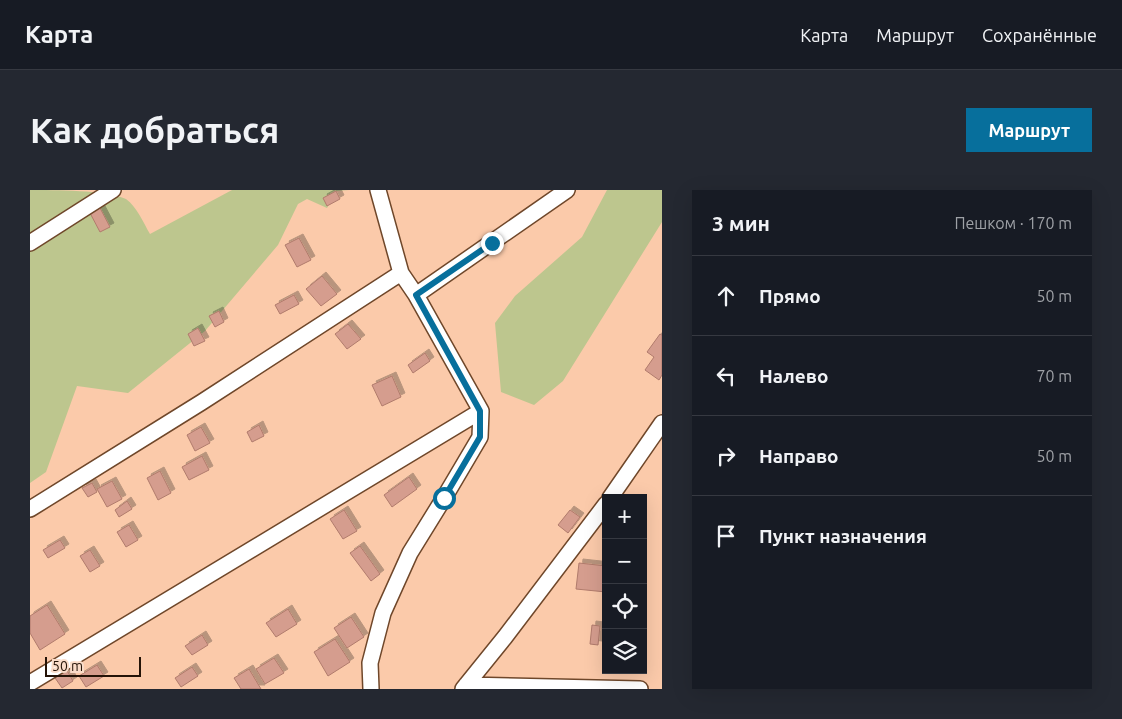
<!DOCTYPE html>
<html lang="ru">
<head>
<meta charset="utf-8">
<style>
  body { margin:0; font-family:Ubuntu,sans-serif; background:#242831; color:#f1f3f6 }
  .controls { position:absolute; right:15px; bottom:15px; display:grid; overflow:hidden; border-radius:0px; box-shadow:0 5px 20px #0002 }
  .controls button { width:45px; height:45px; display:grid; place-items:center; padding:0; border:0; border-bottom:1px solid #363941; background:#171b24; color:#f1f3f6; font:25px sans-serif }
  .scale { position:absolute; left:15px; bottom:12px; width:96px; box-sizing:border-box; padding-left:5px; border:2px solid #241307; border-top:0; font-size:14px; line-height:18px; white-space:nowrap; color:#241307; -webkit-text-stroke:4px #fadcc9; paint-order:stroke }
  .stop { position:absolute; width:15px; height:15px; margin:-11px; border:4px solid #076f9c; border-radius:50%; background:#fff }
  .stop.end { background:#076f9c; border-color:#fff; box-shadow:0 1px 5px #0008 }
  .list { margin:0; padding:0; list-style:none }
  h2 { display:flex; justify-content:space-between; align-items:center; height:65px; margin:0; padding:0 20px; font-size:21px }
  h2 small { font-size:16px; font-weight:400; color:#9ea1a6 }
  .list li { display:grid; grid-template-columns:32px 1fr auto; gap:15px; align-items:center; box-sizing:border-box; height:80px; padding:0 20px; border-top:1px solid #363941 }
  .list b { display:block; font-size:19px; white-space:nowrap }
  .list em { font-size:16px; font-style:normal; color:#9ea1a6 }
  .icon { flex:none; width:28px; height:28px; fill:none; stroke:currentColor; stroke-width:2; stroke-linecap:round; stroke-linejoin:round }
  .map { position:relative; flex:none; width:632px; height:499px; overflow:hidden; border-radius:0px }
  header { display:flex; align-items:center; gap:30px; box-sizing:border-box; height:70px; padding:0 25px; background:#171b24; border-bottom:1px solid #363941 }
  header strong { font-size:24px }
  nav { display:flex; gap:28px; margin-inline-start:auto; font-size:18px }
  .intro { display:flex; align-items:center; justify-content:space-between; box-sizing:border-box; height:120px; padding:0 30px }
  h1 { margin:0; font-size:35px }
  .button { padding:12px 22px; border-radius:0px; background:#076f9c; color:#fff; font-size:18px; font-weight:700 }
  main { display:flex; gap:30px; padding:0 30px }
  aside { flex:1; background:#171b24; border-radius:0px; box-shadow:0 5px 20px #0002 }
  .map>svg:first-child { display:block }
  .green { fill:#bdc68e }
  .building { fill:#d59d8e; stroke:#b07b6c; filter:url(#shadow) }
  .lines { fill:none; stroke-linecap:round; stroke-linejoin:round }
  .minor-casing { stroke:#6f472a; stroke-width:18 }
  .minor { stroke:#fff; stroke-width:15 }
  .route { stroke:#076f9c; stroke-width:6 }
</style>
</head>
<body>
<header>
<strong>Карта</strong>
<nav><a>Карта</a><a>Маршрут</a><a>Сохранённые</a></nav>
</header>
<div class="intro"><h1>Как добраться</h1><a class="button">Маршрут</a></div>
<main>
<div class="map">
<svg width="632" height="499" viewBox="0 0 632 499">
  <defs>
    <filter id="shadow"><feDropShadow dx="4" dy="-4" stdDeviation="0" flood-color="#0004"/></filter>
  </defs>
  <rect width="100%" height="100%" fill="#fbcaaa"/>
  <!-- green -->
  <path class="green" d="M0,0C24,0 77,0 96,9C107,17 113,32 120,44L202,0H319L306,1L297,18L277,9L268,14L248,55L175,141L98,203L47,196L16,282L0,293Z
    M577,0H632V32L533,191L504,215L471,202L465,133L485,106L552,47Z"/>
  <!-- building -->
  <path class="building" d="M306,1L310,9L297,16L293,8Z
    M70,18L80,37L70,42L60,23Z
    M269,48L281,70L267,77L255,55Z
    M292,86L307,104L291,116L276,99Z
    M264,105L269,114L250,124L245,115Z
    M189,121L194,132L185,137L179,126Z
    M318,134L331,149L317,159L305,144Z
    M168,138L175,151L164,156L158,144Z
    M630,144L632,145V185L629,190L615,180L624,167L617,162Z
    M395,163L400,171L383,183L378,175Z
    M362,186L371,207L352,216L342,195Z
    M229,235L234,246L222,252L217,242Z
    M171,237L180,253L165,261L157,245Z
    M172,266L179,280L159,290L152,277Z
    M130,281L141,303L128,310L117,288Z
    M379,287L387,299L362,317L354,305Z
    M82,291L92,309L77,317L67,299Z
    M62,293L67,302L58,307L52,298Z
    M97,311L102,319L89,327L85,320Z
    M314,320L327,341L313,349L300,329Z
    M540,320L550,327L538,343L528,335Z
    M99,335L108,350L96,357L87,342Z
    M30,350L35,358L18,368L13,360Z
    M330,356L350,384L341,391L320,363Z
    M60,360L70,376L60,382L50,366Z
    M549,373L576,376V402L546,399Z
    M17,415L35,444L10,460L0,443V426Z
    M258,419L267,434L246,447L236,433Z
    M321,427L334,447L317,458L304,438Z
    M562,435L570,436L568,455L560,454Z
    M172,445L178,455L162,465L155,456Z
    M305,449L320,472L298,486L284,462Z
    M244,468L254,483L235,494L226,479Z
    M67,475L74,486L56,497L49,486Z
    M35,477L43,491L32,498L23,485Z
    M162,477L168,486L151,497L145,488Z
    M219,479L231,499H211L204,488Z"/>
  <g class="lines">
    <!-- minor casing -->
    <g class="minor-casing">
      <path id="minor" d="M0,53L83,0
        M386,105L537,0
        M580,308L632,233
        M0,319L172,212L371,83
        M0,493L451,221
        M436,495L610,499
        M341,499L340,473L353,423L380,363L414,308L450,247L451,221L386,105L371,83L348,0
        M433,499L475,447L576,314"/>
    </g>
    <!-- minor -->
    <use href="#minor" class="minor"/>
  </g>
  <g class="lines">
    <!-- route -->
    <path class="route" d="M414,308L450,247V221L386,105L462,53"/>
  </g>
</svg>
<div class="controls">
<button>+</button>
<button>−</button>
<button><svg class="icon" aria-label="locate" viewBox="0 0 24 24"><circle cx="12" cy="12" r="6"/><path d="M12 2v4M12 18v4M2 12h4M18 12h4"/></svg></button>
<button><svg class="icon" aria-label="layers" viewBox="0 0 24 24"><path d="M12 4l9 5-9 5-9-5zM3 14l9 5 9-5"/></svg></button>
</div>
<div class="scale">50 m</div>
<div class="stop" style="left:414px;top:308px"></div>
<div class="stop end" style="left:462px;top:53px"></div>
</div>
<aside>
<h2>3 мин<small>Пешком · 170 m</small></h2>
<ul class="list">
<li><svg class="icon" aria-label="ahead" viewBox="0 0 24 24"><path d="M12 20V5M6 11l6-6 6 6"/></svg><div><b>Прямо</b></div><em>50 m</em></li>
<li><svg class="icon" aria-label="left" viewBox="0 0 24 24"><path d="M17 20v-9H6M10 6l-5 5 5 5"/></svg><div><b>Налево</b></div><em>70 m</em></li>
<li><svg class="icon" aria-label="right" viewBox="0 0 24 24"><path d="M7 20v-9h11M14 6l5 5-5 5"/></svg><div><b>Направо</b></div><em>50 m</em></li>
<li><svg class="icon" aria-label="arrive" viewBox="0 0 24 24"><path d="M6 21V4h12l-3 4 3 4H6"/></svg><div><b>Пункт назначения</b></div></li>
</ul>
</aside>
</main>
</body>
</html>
